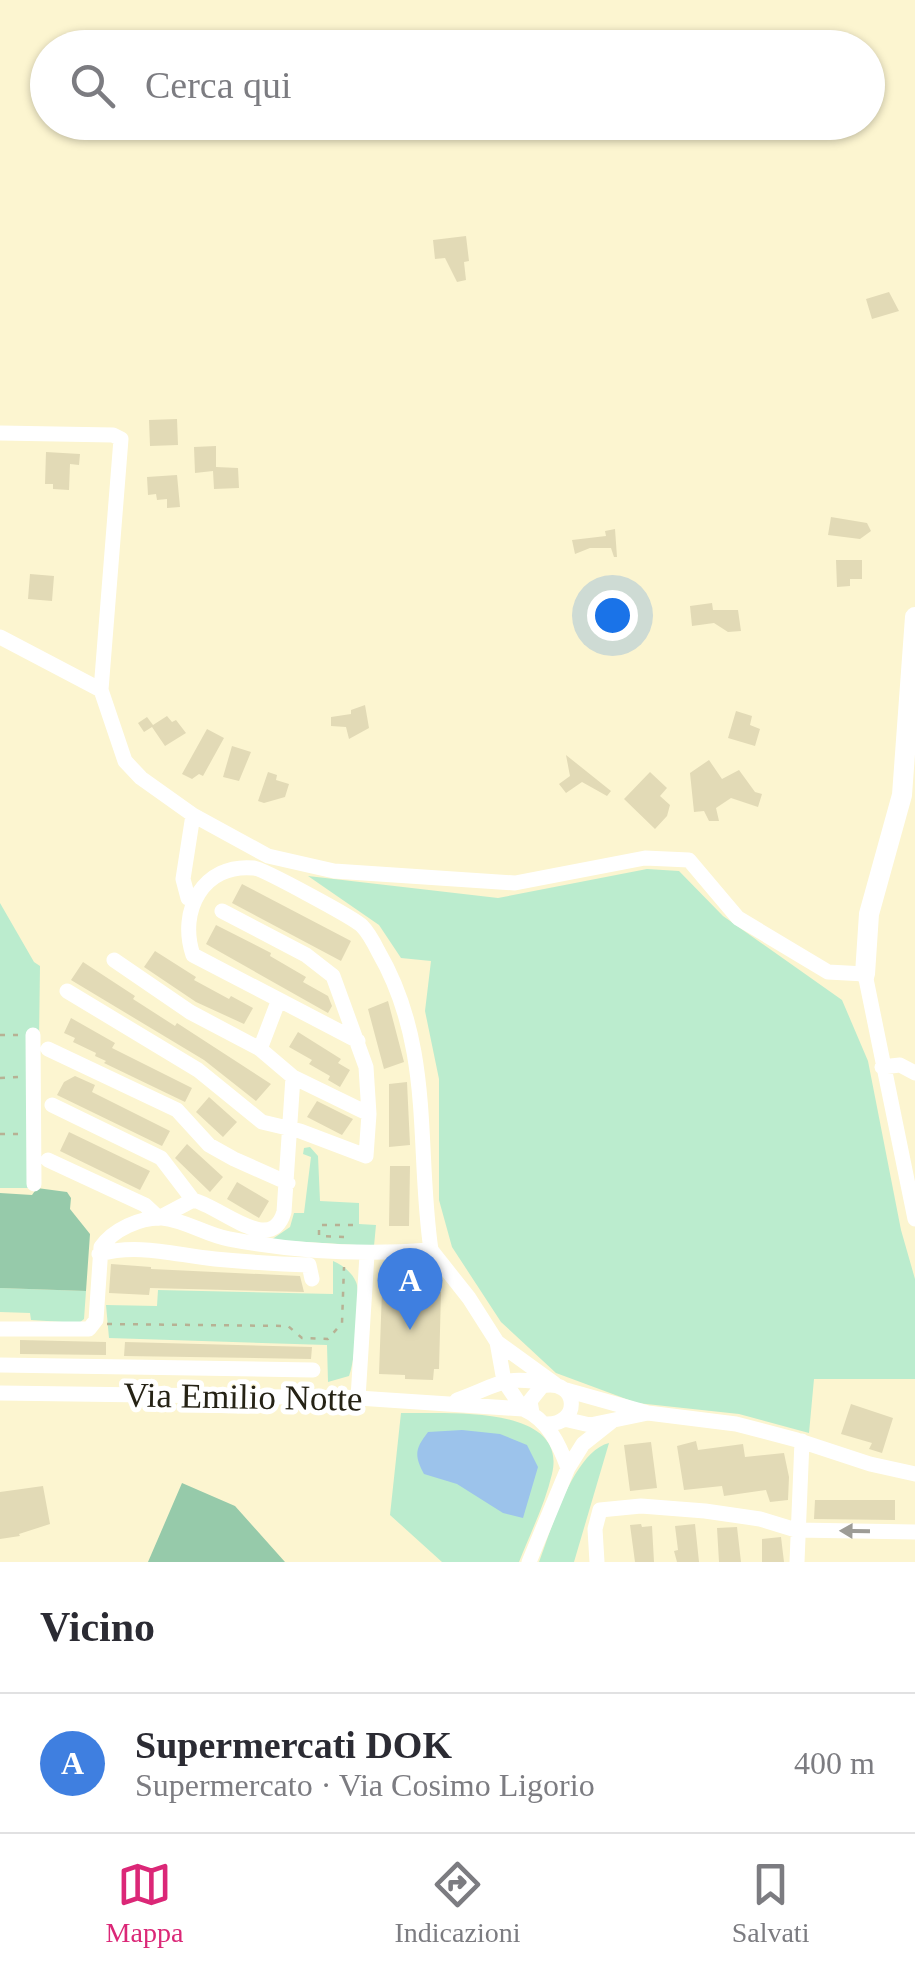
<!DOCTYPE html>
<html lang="it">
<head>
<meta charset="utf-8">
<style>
  body { margin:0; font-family:"Times New Roman",serif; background:#f7f7f7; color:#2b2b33 }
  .you { position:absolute; left:612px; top:615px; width:35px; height:35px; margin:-25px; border:8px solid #fff; border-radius:50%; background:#1a73e8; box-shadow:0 0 0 15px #1a73e833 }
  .badge { display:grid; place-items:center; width:65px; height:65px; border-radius:50%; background:#db2777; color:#fff; font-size:32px; font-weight:700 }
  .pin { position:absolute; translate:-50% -82px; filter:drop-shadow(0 2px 5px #0008) }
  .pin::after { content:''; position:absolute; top:52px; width:35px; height:30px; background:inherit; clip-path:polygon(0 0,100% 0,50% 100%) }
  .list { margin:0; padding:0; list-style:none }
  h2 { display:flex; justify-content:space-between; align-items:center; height:130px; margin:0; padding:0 40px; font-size:42px }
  h2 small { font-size:32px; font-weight:400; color:#7c7c81 }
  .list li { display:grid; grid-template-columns:65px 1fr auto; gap:30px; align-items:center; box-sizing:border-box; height:140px; padding:0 40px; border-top:2px solid #e1e1e2 }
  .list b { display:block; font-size:38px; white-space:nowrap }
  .list p { margin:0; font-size:32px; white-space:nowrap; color:#7c7c81 }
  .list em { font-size:32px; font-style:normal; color:#7c7c81 }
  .icon { flex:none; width:55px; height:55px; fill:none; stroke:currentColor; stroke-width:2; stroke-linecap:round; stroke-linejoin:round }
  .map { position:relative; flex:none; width:915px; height:1562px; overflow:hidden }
  .search { position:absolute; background:#fff; box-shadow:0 2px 8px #0004; left:30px; right:30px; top:30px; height:110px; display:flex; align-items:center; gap:25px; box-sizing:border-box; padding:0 35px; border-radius:55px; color:#7c7c81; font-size:38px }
  .sheet { height:270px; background:#fff }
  nav { display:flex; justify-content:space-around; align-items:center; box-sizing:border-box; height:140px; border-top:2px solid #e1e1e2; background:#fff; font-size:28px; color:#7c7c81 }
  nav a { display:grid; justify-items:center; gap:5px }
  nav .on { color:#db2777 }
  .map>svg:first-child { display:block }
  .green { fill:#bbecce }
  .forest { fill:#96caaa }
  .water { fill:#9cc3eb }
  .building { fill:#e2dab6 }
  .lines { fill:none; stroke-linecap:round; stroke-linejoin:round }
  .path { stroke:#b7b194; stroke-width:2.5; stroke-dasharray:5 8; stroke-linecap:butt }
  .minor { stroke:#fff; stroke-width:15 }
  .major { stroke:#fff; stroke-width:20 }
  .oneway { fill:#9d9c96 }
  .labels { text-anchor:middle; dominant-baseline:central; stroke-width:10; stroke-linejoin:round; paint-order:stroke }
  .street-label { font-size:35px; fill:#252215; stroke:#fff }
</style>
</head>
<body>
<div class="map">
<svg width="915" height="1562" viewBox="0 0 915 1562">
  <rect width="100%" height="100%" fill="#fcf5d0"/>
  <!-- green -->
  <path class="green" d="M647,869L679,871L723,916L842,1000L868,1061L901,1230L915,1279V1379H814L809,1433L739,1414L637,1403L556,1373L501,1322L452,1247L439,1200V1079L425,1011L431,961L401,958L379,925L308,876L498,898Z
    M0,903L34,962L40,966L37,1188H0Z
    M310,1147L318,1156L320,1201L359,1203V1224L376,1225L374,1246L271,1240L290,1227L294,1213H304L311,1157L303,1154L304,1148Z
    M333,1261C342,1265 352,1272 356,1282C362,1295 355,1362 349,1376L328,1382L327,1345L109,1338L106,1305L157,1306L158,1290L333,1294Z
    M0,1288L86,1291L84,1319L79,1323L31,1320L30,1313L0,1312Z
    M401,1413C442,1414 569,1403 552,1474C545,1504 530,1534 519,1562H442L390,1515Z
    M609,1443L574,1562H539C551,1530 573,1452 609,1443Z"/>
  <!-- forest -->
  <path class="forest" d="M37,1188L67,1192L71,1198L70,1209L90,1234L86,1291L0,1288V1193L32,1195Z
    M182,1483L235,1506L285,1562H148Z"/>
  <!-- water -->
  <path class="water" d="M462,1430L500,1434L527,1445L538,1467L523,1518L503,1513L457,1484L424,1474C414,1455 415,1449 428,1432Z"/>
  <!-- building -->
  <path class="building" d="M466,236L469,261L464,262L466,280L457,282L445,258L435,259L433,240Z
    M889,292L899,311L872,319L866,299Z
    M177,419L178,445L150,446L149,420Z
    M216,446V467L238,468L239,488L214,489L213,471L195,473L194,447Z
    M46,452L80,454L79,465L70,464L69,490L53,489V484H45Z
    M177,475L180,507L167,508V499L157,500L156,494L148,495L147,477Z
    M831,517L867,523L871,531L860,539L828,535Z
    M615,529L617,557H614L611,548H590L575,554L572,540L606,536L605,531Z
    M836,560H862V579H850V586L837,587Z
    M30,574L54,576L52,601L28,599Z
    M712,603L713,610H738L741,631L728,632L714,623L692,626L690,606Z
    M365,705L369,728L349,739L346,727L331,726V717L351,714V710Z
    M736,711L752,716L750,725L760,729L755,746L728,738Z
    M167,716L172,722L176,720L186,733L165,746L152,727L144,732L138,723L147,717L153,725Z
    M207,729L224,738L203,776L199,774L192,779L182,774Z
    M232,746L251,752L239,781L223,777Z
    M566,755L611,791L607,796L582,782L566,793L559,784L570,776Z
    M709,760L722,779L739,770L755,792L762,794L758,807L731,798L716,808L719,821H709L704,811L694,812L690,773Z
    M268,772L277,775L276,780L289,784L285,797L264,803L258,801Z
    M650,772L667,788L660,796L670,805L667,816L655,829L624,799Z
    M242,884L351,941L341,961L232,903Z
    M216,925L271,953L270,956L306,977L303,982L328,996L332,1006L328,1013L206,944Z
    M155,951L196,977L194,980L229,999L231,996L253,1008L244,1024L196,1002L144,967Z
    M83,962L135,996L133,999L175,1026L177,1023L271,1084L256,1101L204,1060L71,980Z
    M388,1001L404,1062L384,1069L368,1009Z
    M71,1018L115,1043L112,1048L192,1088L185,1102L104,1063L106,1061L95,1056L96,1053L73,1042L75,1038L64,1033Z
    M298,1032L341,1059L338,1063L350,1070L340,1087L328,1080L330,1076L309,1064L312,1060L289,1047Z
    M75,1076L95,1085L92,1092L170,1131L162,1146L57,1095L64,1082Z
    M407,1082L410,1145L389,1147V1084Z
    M209,1097L237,1122L223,1137L196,1112Z
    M317,1101L353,1119L342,1135L307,1117Z
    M69,1132L150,1171L140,1190L60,1151Z
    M187,1144L223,1177L210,1192L175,1158Z
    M390,1166H410L409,1226H389Z
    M237,1182L269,1201L259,1218L227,1199Z
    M111,1264L151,1267V1269L300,1276L304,1292L150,1288L149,1295L109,1293Z
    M382,1290L441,1292L439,1369H434L433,1380L405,1379V1375L379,1374Z
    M20,1340L106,1342V1355L20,1354Z
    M125,1342L312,1347L311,1359L124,1356Z
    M851,1404L893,1418L882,1453L869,1449L872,1443L841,1434Z
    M696,1441L698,1450L743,1444L745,1457L784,1453L789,1477L788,1500L770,1502L766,1490L724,1496L722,1486L684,1490L677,1446Z
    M651,1442L657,1488L630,1491L624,1445Z
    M43,1486L50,1524L19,1534L20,1536L0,1539V1492Z
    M815,1500H895V1520L814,1519Z
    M641,1524L642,1527L652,1526L654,1562H635L630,1525Z
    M695,1524L699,1562H677L674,1551L678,1550L675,1526Z
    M737,1527L741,1562H719L717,1528Z
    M781,1537L784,1562H762V1539Z"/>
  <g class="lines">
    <!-- path -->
    <path class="path" d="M0,1035H18
      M0,1078L18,1077
      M0,1134H22
      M344,1237L319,1236V1225H359
      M107,1324L288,1326L302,1338L328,1339L342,1323L344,1267"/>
    <!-- minor -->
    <path class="minor" d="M0,433L113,435L121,439L101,690
      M0,637L101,690L125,761L141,778L193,815L268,856L334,871L515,883L645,858L689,860L738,918L828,972L865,974L915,1219
      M193,815L183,879L188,898L194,900
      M114,960L190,1012L260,1049L293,1077L369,1114
      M67,991L198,1070L262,1122L300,1131L366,1156L369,1114L366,1067L333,976L306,955L222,911
      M33,1035L34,1184
      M358,1041L193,955C178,911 203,863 254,868C263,869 354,918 362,926C368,932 374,943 378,951C434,1047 416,1147 431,1250
      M48,1049L177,1110L209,1145L234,1159L288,1183
      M260,1049L278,1002
      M882,1067L900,1065L915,1073
      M52,1105L161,1158L193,1200
      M48,1160L145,1205L159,1218L193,1200C220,1206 271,1256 284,1212L293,1077
      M99,1254C139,1243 175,1255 215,1259C246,1262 278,1264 309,1265L312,1279
      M0,1329H89L96,1320L101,1247C113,1230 140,1217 162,1218C185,1220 206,1235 229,1239C297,1252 362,1255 431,1250L469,1298L497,1342L555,1384
      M497,1342L504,1381L523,1409
      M0,1365L313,1370
      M566,1390L648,1413L736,1424L797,1440L870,1464L915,1474
      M0,1393L358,1398L523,1409C548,1420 559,1444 568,1468
      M358,1398L367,1255
      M457,1400C497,1386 503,1374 548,1384
      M532,1413L530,1401L542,1386C579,1378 582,1426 545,1424
      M564,1419L590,1425L648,1413
      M529,1562L568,1468L583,1444L612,1421
      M597,1562L595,1529L600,1510L641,1506L705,1511L760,1519L796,1530L915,1532
      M797,1562L802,1441"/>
    <!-- major -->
    <path class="major" d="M865,974L869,914L902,795L915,617"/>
  </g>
  <!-- one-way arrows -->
  <defs><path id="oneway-solid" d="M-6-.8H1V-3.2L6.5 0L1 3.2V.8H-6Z" transform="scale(2.5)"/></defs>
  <use class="oneway" href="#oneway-solid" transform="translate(855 1531) rotate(-179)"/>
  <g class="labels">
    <!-- street labels -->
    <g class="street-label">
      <text transform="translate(243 1397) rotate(1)">Via Emilio Notte</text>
    </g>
  </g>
</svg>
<div class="you"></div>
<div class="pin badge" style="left:410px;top:1330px;background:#3f7fe0">A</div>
<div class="search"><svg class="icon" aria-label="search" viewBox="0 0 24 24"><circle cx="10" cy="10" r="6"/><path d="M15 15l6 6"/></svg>Cerca qui</div>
</div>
<section class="sheet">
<h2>Vicino<small></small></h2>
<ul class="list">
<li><span class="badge" style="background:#3f7fe0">A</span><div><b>Supermercati DOK</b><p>Supermercato · Via Cosimo Ligorio</p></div><em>400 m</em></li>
</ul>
</section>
<nav>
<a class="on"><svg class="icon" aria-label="map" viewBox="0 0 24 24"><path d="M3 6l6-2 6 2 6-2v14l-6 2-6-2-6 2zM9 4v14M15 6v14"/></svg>Mappa</a>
<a><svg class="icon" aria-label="directions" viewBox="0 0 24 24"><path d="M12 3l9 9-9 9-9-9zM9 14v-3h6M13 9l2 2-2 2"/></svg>Indicazioni</a>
<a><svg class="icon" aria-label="saved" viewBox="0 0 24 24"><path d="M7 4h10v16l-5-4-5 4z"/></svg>Salvati</a>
</nav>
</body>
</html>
